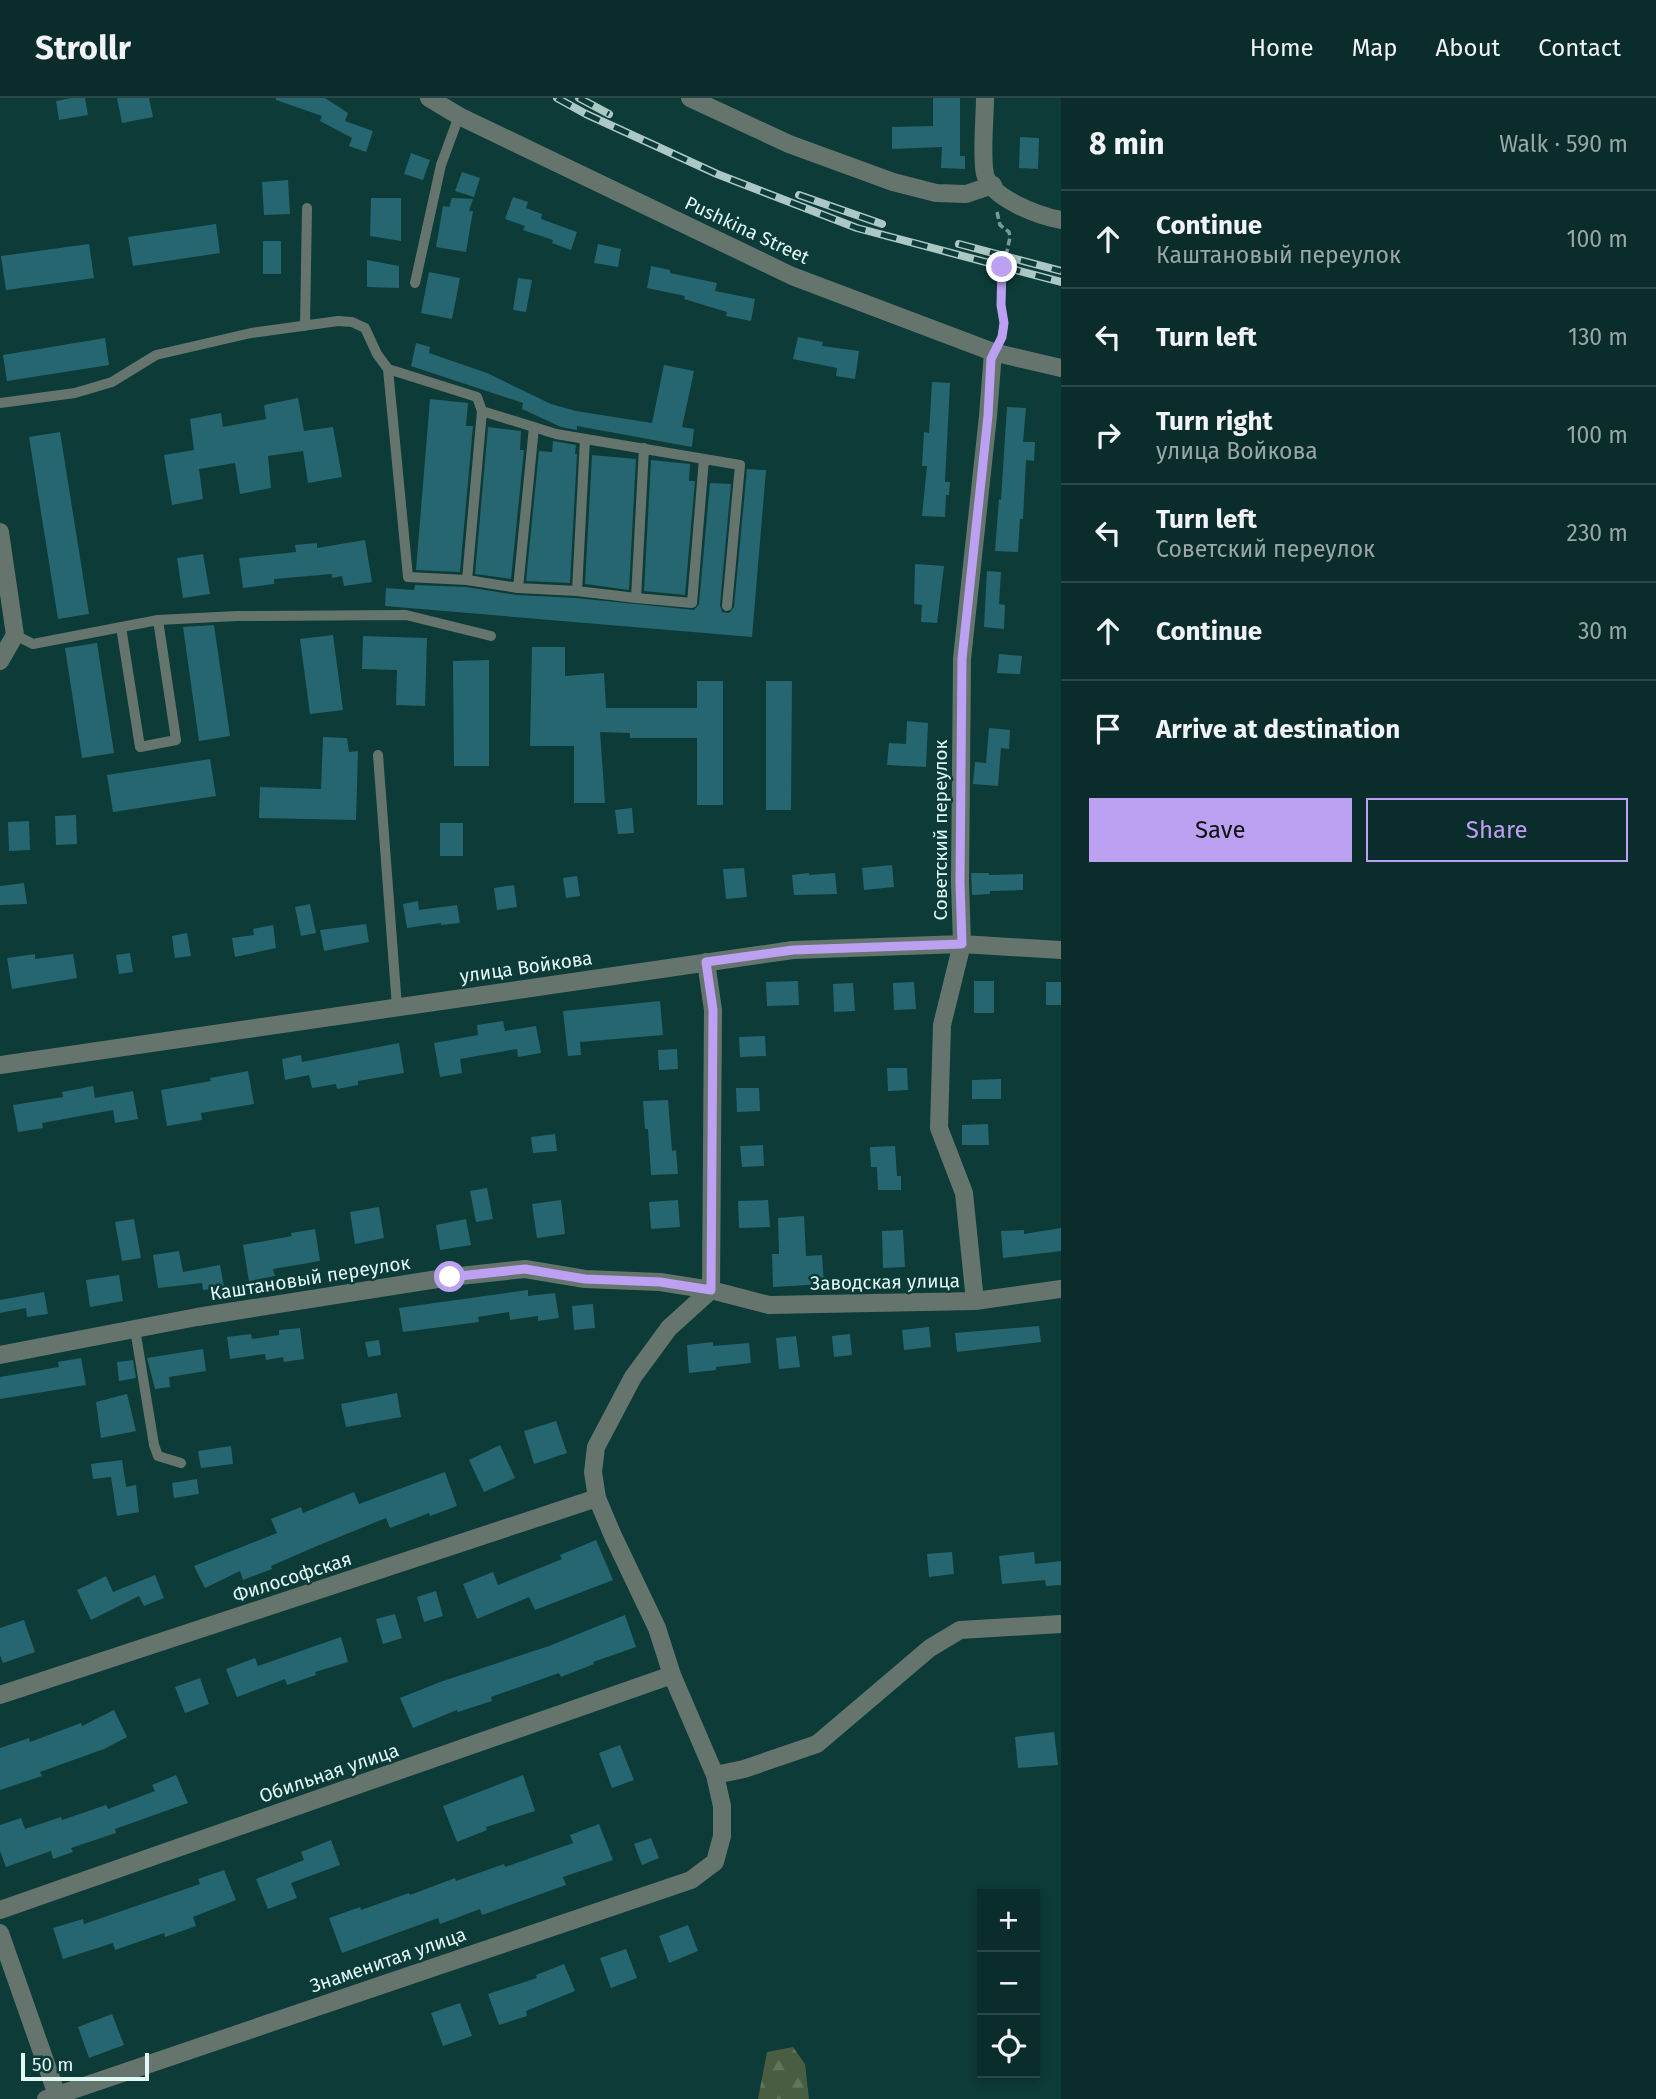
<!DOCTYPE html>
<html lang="en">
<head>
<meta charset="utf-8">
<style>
  body { margin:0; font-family:"Fira Sans",sans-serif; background:#183836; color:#f1f3f6 }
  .controls { position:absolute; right:21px; bottom:21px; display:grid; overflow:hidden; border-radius:0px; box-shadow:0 4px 10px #0003 }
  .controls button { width:63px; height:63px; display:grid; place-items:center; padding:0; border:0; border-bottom:2px solid #2a4847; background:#0a2c2a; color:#f1f3f6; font:35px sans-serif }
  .scale { position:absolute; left:21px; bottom:18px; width:128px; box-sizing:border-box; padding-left:7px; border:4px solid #e1f8f5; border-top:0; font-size:19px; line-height:24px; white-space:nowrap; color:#e1f8f5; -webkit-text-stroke:5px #0d3b38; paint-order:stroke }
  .stop { position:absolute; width:21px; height:21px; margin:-16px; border:5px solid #bca0f2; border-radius:50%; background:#fff }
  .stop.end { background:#bca0f2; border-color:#fff; box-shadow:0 2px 7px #0008 }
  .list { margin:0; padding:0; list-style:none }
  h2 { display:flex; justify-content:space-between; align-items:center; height:91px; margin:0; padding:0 28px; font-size:30px }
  h2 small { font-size:23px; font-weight:400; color:#99a7a8 }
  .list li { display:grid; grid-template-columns:46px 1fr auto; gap:21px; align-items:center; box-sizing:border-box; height:98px; padding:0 28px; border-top:2px solid #2a4847 }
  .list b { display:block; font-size:26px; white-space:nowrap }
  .list p { margin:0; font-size:23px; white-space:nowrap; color:#99a7a8 }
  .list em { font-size:23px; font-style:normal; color:#99a7a8 }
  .actions { display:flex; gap:14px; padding:21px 28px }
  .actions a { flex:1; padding:16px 0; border:2px solid #bca0f2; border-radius:0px; text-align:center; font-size:24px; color:#bca0f2 }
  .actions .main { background:#bca0f2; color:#111 }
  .icon { flex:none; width:38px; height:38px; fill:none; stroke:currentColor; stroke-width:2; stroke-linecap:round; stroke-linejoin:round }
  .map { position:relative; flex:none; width:1061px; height:2001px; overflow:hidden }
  header { display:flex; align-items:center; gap:42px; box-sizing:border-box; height:98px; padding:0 35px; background:#0a2c2a; border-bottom:2px solid #2a4847 }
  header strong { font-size:33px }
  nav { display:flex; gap:38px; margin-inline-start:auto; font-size:24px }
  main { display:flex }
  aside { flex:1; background:#0a2c2a }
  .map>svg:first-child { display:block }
  .forest { fill:url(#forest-firs) }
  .building { fill:#266671 }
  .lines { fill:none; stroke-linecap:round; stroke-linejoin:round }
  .path { stroke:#799b98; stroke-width:3.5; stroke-dasharray:7 3.5; stroke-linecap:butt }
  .lane { stroke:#65756d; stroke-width:10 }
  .street { stroke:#65756d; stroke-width:18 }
  .rail-casing { stroke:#acc8c5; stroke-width:8 }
  .rail { stroke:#0d3b38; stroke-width:5; stroke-dasharray:16; stroke-linecap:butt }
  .route { stroke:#bca0f2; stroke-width:9 }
  .labels { text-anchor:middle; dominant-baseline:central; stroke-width:5; stroke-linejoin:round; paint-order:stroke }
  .street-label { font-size:19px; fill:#e1f8f5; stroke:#0d3b38 }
</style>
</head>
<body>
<header>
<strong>Strollr</strong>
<nav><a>Home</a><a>Map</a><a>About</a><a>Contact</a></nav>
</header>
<main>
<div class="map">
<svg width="1061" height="2001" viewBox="0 0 1061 2001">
  <defs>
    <pattern id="forest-firs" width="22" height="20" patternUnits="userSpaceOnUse" patternTransform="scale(1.75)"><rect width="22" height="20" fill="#485d42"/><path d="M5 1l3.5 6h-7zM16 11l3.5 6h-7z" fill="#62755e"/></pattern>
  </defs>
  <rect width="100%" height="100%" fill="#0d3b38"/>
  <!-- forest -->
  <path class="forest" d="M793,1949L805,1966L809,2001H758L767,1954Z"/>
  <!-- building -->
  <path class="building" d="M71,0H85L88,17L59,22L56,3Z
    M117,0H149L153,19L122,25Z
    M276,0H325L348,15L345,23L373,33L366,54L349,48L352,40L320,23L322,18L276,2Z
    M933,0H960V58H965V71L941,70L942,49L892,51V29L933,28Z
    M1020,39L1039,40L1038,71L1019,70Z
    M411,55L430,62L423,82L404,76Z
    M462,74L480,80L474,99L455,93Z
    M288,82L290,116L264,117L262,84Z
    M513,99L528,104L526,110L542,116L541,121L577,134L571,152L552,145L553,142L523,132L525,128L505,121Z
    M371,100H401V143L370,138Z
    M452,100L473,101L469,113H473L466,154L436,149L443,108L449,109Z
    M216,126L220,155L133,168L128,139Z
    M263,143H281V176H263Z
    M89,146L94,180L6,192L1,158Z
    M598,146L621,151L618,169L594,165Z
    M367,162L399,168V190L367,189Z
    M651,168L670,172V175L717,185L715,193L755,201L751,223L726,218L727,214L684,201L685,198L647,190Z
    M429,174L460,180L452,221L421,215Z
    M518,180L532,182L526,214L513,212Z
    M798,239L823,244L822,248L859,253L855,281L836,278L837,270L793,261Z
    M105,240L109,267L7,283L3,257Z
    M416,245L430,249L429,255L487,275L551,306L576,313L652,325L664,267L694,273L682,329L694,331L692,349L577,328V332L561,329L522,311L523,305L411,268Z
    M932,284L950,285L945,384H950L949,397H946L945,419L922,418L927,368H922L924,334L929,335Z
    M298,300L304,333L333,329L342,379L308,385L303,353L268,358L271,390L240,396L235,365L199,371L203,401L172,407L164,357L194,352L190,321L221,315L223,329L266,321L264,307Z
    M430,301L468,305L466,328H473L460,474L416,472Z
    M1007,309L1026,310L1023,344H1035L1034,363L1026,362L1023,421H1020L1018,454L995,453L999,401L1001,402Z
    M488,329L521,333L520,352H524L511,481L475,476Z
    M60,334L89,516L58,521L29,339Z
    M553,343L576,347L575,356H577L570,485L526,483L539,353L552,354Z
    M592,357L636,361L629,492L585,486Z
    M651,362L690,366L689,383H695L685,497L644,493Z
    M747,371L766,372L752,539L385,508L386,490L414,492L415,487L466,489L517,497L576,500L694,512L699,506L710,385L731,386L720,507L722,514L729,515L734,509Z
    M365,442L372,484L344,488L342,478L332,480V476L274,481V486L243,490L239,460L296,454L295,447L317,445V450Z
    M203,456L210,496L183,500L177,460Z
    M915,466L944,468L937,525L921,524L922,507L914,506Z
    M987,473L1001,474L999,506L1005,507L1004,531L984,529Z
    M214,527L230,638L199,643L183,529Z
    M333,537L343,612L310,616L300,541Z
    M363,538L427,540L425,608L396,607L397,572L362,571Z
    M97,545L114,655L82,660L65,550Z
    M532,549H565V578L604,575L606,610H697V583H723V707H697V640H630V635L600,634L605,705H574V648H530Z
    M999,556L1022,558L1020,576L997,575Z
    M489,562V668H454L453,563Z
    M766,583H792L791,712H766Z
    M907,623L928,625L926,669L887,667L889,645L906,646Z
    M989,630L1010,632L1009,651L1001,650L998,688L973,686L975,664L986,665Z
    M323,639L347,640L349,654L358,653L356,722L259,720L260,689L321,691Z
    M210,661L216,698L113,714L107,677Z
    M632,710L634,735L618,736L615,712Z
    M76,717L77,746L56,747L55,718Z
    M29,723L30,752L9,753L8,724Z
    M440,725H463V758H440Z
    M892,767L894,789L864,792L862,770Z
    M744,770L747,799L726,801L723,771Z
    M809,775V777L835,775L837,796L794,797L792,777Z
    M971,775H989V777L1023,776V792L990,793V796L972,797Z
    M577,778L580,798L566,800L563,780Z
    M24,785L27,806L0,807V788Z
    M514,787L517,809L497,812L494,790Z
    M418,803L419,812L457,807L460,825L441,827V825L407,830L403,806Z
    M310,806L316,835L301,838L295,809Z
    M366,826L369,844L324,853L320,832Z
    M273,827L276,850L235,859L232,840L254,837L253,831Z
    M187,835L191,858L175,860L172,838Z
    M130,855L133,874L119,876L116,857Z
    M35,856V861L73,856L77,880L12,891L7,860Z
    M798,883L799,907L767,908L766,884Z
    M974,883H994V915H974Z
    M914,884L916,911L894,912L893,885Z
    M1046,884H1061V907H1046Z
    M853,885L855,913L834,914L833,886Z
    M660,903L663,937L580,944L581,957L568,958L563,913Z
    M503,923L505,933L536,928L541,955L518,959L517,951L460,961L462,975L440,979L434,945L478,937L477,927Z
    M765,938L766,958L740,959L739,939Z
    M399,945L404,975L358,983V987L337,991L336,986L312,990L309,977L285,982L282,961L301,957L302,964Z
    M677,951L678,971L659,972L658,952Z
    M887,970H907L908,992L888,993Z
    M248,973L254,1006L201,1015L202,1022L167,1028L161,992L211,983L210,980Z
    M1001,981V1001H972V982Z
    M93,988L95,1000L133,993L138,1021L115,1025L113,1012L42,1025L43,1030L18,1034L13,1007L63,999L62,994Z
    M736,990H759L760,1013L737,1014Z
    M668,1002L672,1053L676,1052L678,1076L651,1077L648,1031H645L643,1003Z
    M988,1026L989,1047H962V1027Z
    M555,1036L557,1053L533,1055L531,1039Z
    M763,1047L764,1068L742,1069L740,1048Z
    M895,1048L897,1078H901V1092H878L877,1069H871L870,1049Z
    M487,1090L493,1121L476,1124L470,1093Z
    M561,1102L565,1136L537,1140L532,1106Z
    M678,1102L680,1129L651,1131L649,1104Z
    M768,1102L770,1129L739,1130L738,1103Z
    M379,1109L384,1140L355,1146L350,1114Z
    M804,1118L806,1158L822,1157L824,1186L773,1189L772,1156H779L778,1120Z
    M134,1121L141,1160L122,1163L115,1124Z
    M466,1121L471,1147L440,1152L436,1127Z
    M1061,1130V1153L1003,1160L1001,1133L1024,1132V1136Z
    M315,1131L320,1163L273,1171L275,1178L249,1183L243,1147L292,1138L291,1135Z
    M903,1132L905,1169L883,1170L882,1133Z
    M179,1153L183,1174L220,1167L224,1189L203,1192L202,1185L158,1190L153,1157Z
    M119,1177L123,1203L90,1209L86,1182Z
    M528,1192V1198L555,1195L559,1220L538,1223V1218L510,1222L509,1214L478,1219L479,1224L403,1234L399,1210Z
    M44,1194L48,1216L27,1219L26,1210L0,1215V1202Z
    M593,1206L595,1230L574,1232L572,1208Z
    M1039,1228L1041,1244L957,1254L955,1235Z
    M929,1229L931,1249L904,1252L902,1232Z
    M300,1230L304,1261L284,1264L283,1259L266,1262L265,1256L230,1261L227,1239L251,1236L252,1241L279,1237V1232Z
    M850,1236L852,1257L834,1259L832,1238Z
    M796,1238L800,1269L779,1271L776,1240Z
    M379,1242L381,1257L368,1259L365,1244Z
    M713,1244V1248L749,1245L751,1265L716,1269V1272L689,1275L687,1247Z
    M203,1251L206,1273L169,1279L170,1289L155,1291L147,1260Z
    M81,1260L86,1287L0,1301V1279L59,1269L58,1264Z
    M133,1262L136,1280L119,1283L117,1264Z
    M397,1295L401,1319L346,1329L341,1306Z
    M127,1296L136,1333L101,1340L96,1304Z
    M556,1323L567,1355L534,1366L524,1333Z
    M500,1347L515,1380L484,1394L469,1362Z
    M231,1348L233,1366L201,1370L198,1353Z
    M122,1362L126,1389L136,1387L139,1414L117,1418L111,1379L93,1381L91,1366Z
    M445,1374L457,1408L430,1418L429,1415L390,1430L386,1420L317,1448L271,1468L272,1471L243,1482L240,1473L205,1490L194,1468L277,1435L271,1421L301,1409L303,1415L354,1394L359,1406Z
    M197,1381L199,1396L174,1400L172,1385Z
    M596,1442L613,1482L535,1512L529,1499L477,1521L463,1486L493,1474L498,1487L562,1461L560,1457Z
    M952,1454L954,1476L929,1479L927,1456Z
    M1034,1454L1035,1466L1061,1463V1487L1046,1488L1045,1482L1002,1486L999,1458Z
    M155,1477L164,1500L144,1508L139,1498L91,1522L77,1492L106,1478L113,1494Z
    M436,1493L443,1518L424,1524L417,1499Z
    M395,1516L402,1540L383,1546L376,1521Z
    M625,1517L636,1549L593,1564L594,1566L561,1579L559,1575L491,1599L492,1603L458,1614L457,1612L413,1630L400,1600L440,1584L549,1548Z
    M24,1522L35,1554L3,1565L0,1557V1530Z
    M341,1539L348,1564L315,1574L316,1577L287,1587L285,1581L237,1599L226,1571L255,1560L258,1568Z
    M200,1580L209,1606L185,1615L175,1589Z
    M114,1612L127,1639L104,1651L40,1674L42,1678L0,1692V1650L29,1640L30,1644L81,1625L82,1628Z
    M1054,1634L1058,1667L1018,1670L1015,1639Z
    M620,1647L634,1682L612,1690L599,1655Z
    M176,1677L188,1705L115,1731L116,1735L71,1750L73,1754L53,1761L51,1753L6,1769L0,1753V1727L21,1720L25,1731L61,1719L62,1722L106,1707L108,1711L155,1693L152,1687Z
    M523,1677L535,1713L486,1729L487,1732L457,1744L443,1708Z
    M599,1726L613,1762L563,1779L566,1787L482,1817L480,1811L440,1826L438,1820L342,1855L329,1820L360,1809L361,1812L409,1795L410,1797L455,1780L456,1783L504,1766L505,1769L573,1745L570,1737Z
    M651,1740L659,1760L642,1767L634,1746Z
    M331,1742L340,1767L291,1785L297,1800L268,1811L256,1781L304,1762L301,1754Z
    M224,1772L236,1802L193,1819L196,1828L165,1839L164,1835L115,1852L113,1845L63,1861L53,1830L83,1821L84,1826L200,1786L198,1781Z
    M688,1827L698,1853L669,1865L659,1838Z
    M626,1851L637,1880L611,1890L600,1860Z
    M564,1866L575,1893L526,1913L527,1918L499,1927L488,1896L537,1880L536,1877Z
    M460,1905L472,1938L443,1948L431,1915Z
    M112,1916L124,1947L89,1960L78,1929Z"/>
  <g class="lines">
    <!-- path -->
    <path class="path" d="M997,114L1000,127L1009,134L1010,139L1001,182L1004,225L1001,240"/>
    <!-- lane -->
    <path class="lane" d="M415,185L441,67L459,18
      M305,228L307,110
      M388,271L408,479L467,482L482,313
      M0,305L75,295L112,284L156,257L251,235L338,223L352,224L365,230L377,256L388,271L477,299L482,313L556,336L740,367L727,508
      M467,482L518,490L534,329
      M518,490L577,493L585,341
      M577,493L636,500L644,350
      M636,500L692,505L704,361
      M121,529L140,649L176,642L158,522
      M15,537L33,546L158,522L237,518L406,517L491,538
      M378,657L397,909
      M135,1231L154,1347L158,1358L181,1365"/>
    <!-- street -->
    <path class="street" d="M429,0L459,18L792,178L993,254L1061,270
      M690,0L789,46L893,84L936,95L966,96L993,87
      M985,0C985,19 981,59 985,76C990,100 1039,118 1061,122
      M0,434L15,537L0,563
      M0,967L793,852L962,846L1061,852
      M975,1203L964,1095L939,1030L942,927L962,846L960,784L962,561L988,318L993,254
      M0,1257L197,1219L450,1179L525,1171L585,1181L660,1184L711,1192L769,1207L975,1203L1061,1191
      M0,1597L597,1400
      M715,1677L744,1671L817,1646L930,1550L960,1532L1061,1526
      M0,1812L672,1577
      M0,1835L57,1997
      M46,2001L691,1782L715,1764L722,1738V1708L715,1677L672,1577L657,1530L613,1438L597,1400L593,1374L596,1349L633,1279L669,1230L711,1192L713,912L706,864"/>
    <!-- rail casing -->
    <g class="rail-casing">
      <path id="rail" d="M557,0L586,16L717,76L857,130L1061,184
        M579,0L609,16
        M799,97L882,126
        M959,146L1061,173"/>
    </g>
    <!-- rail -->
    <use href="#rail" class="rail"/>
  </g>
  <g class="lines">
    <!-- route -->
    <path class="route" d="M450,1179L525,1171L585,1181L660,1184L711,1192L713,912L706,864L793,852L962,846L960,784L962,561L988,318L991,261L1002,239L1004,225L1001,207L1002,169"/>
  </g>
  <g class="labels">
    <!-- street labels -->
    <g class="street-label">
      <text transform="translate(747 132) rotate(25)">Pushkina Street</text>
      <text transform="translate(940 732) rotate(-90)">Советский переулок</text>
      <text transform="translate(526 869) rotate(-8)">улица Войкова</text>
      <text transform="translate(310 1180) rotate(-9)">Каштановый переулок</text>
      <text transform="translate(885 1184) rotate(-1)">Заводская улица</text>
      <text transform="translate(292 1479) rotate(-18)">Философская</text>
      <text transform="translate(329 1675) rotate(-19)">Обильная улица</text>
      <text transform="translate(388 1862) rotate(-19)">Знаменитая улица</text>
    </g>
  </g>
</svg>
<div class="controls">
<button>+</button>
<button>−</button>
<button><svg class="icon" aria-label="locate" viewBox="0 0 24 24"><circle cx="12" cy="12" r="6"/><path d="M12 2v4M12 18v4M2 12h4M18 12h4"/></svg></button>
</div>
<div class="scale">50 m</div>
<div class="stop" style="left:450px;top:1179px"></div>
<div class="stop end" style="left:1002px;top:169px"></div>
</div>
<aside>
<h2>8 min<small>Walk · 590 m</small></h2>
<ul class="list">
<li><svg class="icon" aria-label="ahead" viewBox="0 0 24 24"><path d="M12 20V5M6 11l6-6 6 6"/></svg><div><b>Continue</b><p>Каштановый переулок</p></div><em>100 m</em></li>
<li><svg class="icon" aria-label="left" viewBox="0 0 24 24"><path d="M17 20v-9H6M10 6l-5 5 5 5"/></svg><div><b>Turn left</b></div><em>130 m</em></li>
<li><svg class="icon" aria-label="right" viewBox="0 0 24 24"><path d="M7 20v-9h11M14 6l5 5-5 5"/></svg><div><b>Turn right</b><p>улица Войкова</p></div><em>100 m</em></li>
<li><svg class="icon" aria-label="left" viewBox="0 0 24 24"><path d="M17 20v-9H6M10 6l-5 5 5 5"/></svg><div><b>Turn left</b><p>Советский переулок</p></div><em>230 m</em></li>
<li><svg class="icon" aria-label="ahead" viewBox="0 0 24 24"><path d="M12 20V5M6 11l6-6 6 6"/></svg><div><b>Continue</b></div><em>30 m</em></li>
<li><svg class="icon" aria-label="arrive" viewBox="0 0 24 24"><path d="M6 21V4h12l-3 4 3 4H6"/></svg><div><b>Arrive at destination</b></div></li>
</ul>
<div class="actions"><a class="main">Save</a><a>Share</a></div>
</aside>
</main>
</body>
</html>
